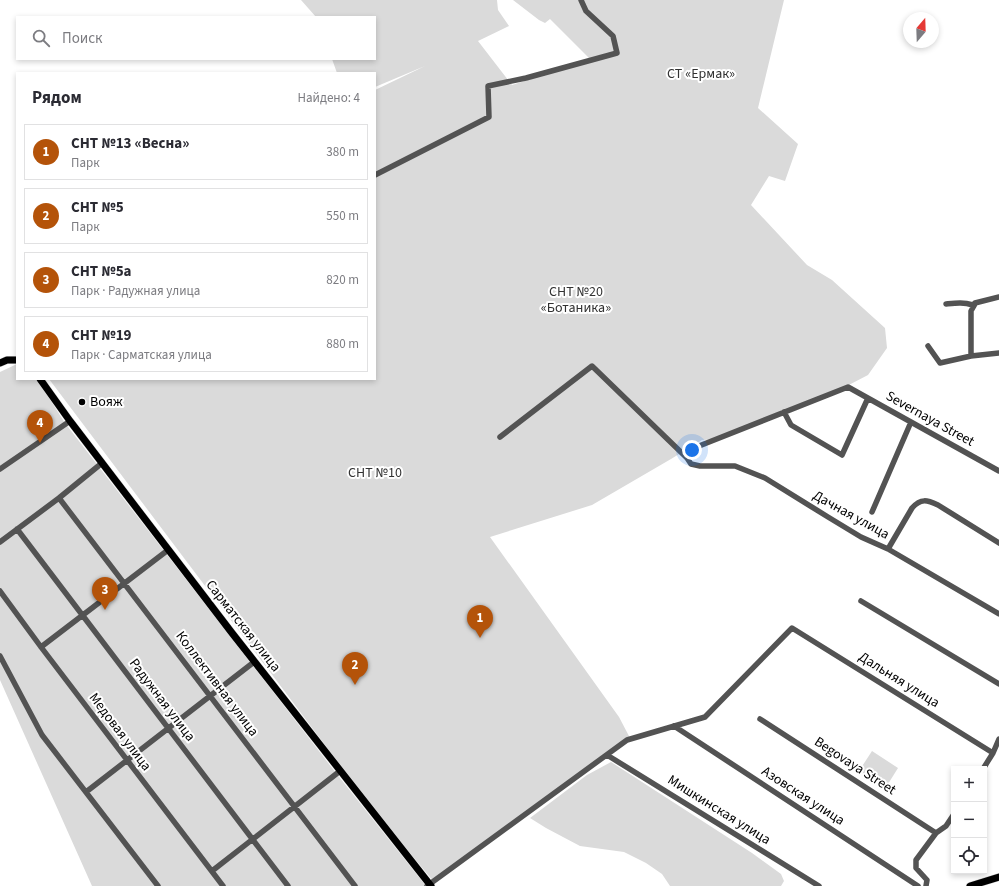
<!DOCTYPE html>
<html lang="ru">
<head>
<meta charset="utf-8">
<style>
  body { margin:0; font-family:"Source Sans 3",sans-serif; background:#f2f2f3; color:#2b2b33 }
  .controls { position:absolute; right:12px; bottom:12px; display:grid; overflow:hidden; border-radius:0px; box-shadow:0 2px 6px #0003 }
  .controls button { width:36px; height:36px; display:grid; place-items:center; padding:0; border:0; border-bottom:1px solid #e1e1e2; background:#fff; color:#2b2b33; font:20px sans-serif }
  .compass { position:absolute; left:903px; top:12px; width:36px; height:36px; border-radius:50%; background:#fff; box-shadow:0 2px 6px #0003; rotate:19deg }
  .you { position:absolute; left:692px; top:450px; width:14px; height:14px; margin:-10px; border:3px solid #fff; border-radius:50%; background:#1a73e8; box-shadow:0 0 0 6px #1a73e833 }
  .badge { display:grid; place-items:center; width:26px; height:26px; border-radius:50%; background:#b45309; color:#fff; font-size:13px; font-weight:700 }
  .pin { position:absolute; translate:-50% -33px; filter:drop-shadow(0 1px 2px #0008) }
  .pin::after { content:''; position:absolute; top:21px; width:14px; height:12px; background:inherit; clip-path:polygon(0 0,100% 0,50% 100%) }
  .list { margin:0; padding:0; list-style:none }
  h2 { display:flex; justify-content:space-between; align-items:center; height:52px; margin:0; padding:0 16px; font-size:17px }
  h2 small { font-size:13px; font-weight:400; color:#7c7c81 }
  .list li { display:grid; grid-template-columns:26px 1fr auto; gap:12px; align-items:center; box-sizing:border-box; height:56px; margin:0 8px 8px; padding:0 8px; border:1px solid #e1e1e2; border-radius:0px }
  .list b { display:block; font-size:15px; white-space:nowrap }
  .list p { margin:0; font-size:13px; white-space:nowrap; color:#7c7c81 }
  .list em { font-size:13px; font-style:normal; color:#7c7c81 }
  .icon { flex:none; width:22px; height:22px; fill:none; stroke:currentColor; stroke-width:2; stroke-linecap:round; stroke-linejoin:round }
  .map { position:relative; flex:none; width:999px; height:886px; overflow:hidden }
  .search { position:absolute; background:#fff; box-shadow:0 2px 6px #0003; left:16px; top:16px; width:360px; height:44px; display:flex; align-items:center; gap:10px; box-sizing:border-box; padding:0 14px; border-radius:0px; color:#7c7c81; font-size:15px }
  .panel { position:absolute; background:#fff; box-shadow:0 2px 6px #0003; left:16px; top:72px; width:360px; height:308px; border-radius:0px }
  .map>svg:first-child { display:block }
  .green { fill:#dadada }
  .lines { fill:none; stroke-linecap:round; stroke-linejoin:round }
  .major-casing { stroke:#dbdbdb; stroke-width:8 }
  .minor { stroke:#535353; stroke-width:5.5 }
  .major { stroke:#000; stroke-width:7 }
  .poi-dot { fill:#000; stroke:#fff; stroke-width:1.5 }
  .labels { text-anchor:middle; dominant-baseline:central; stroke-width:4; stroke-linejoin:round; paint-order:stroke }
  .park-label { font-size:14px; fill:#313131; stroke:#fff }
  .poi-label { font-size:14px; fill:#000; stroke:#fff; text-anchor:start }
  .street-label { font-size:14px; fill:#000; stroke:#fff }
</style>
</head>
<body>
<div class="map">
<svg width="999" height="886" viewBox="0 0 999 886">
  <rect width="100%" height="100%" fill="#fff"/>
  <!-- green -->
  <path class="green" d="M301,0H497L498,10L509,26L478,41L512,85L591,60L550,19L545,23L539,20L513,0H784L758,108L798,144L785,181L769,176L751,205L807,265L832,280L885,328L887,348L868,375L843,388L722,439L702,440L671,459L592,505L490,537L619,717L630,738L434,882L374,810L49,379H375V90L425,66L375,87V73H337L332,59H375V17H316Z
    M17,364V379H37L65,423L336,773L426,886H92L0,680V372Z
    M872,751L898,768L888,784L884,788L859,771Z
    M611,762L752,853L781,874L784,881L781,886H670L662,874L646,863L624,852L580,846L546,828L530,818L587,775Z"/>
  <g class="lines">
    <!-- major casing -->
    <g class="major-casing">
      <path id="major" d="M0,363L7,360H17
        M40,379L70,421L232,633L431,886
        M970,886L999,877"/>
    </g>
    <!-- minor -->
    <path class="minor" d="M375,175L489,117L488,86L526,78L617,53L613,36L586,11L581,0
      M946,304C956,303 963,302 973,305L975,303L999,297
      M928,346L940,363L971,356L999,353
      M971,356V311L975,304
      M784,412L791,425L842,455L868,398
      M500,437L592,366L687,458L691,464L700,466H735L765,478L828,517L861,537L888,549L999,614
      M687,458L694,448L848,387L999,471
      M0,469L70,421
      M59,498L355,886
      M872,512L911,422
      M17,529L288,886
      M0,542L59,498L102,463
      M888,549L912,508C921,498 927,500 938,505L999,543
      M0,591L41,647L223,886
      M861,601L999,684
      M41,647L168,550
      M0,656L42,735L158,886
      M760,719L936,833
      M674,726L918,886
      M607,755L819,886
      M983,769L993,753L999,739
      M86,792L254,662
      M212,871L340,771
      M427,886L627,740L705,717L792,628L993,753
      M926,886L927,880L916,868V860L936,833L946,826L954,814"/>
    <!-- major -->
    <use href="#major" class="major"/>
  </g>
  <!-- markers -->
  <circle class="poi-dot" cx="82" cy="402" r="4"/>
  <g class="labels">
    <!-- park labels -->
    <g class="park-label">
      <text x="701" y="74">СТ «Ермак»</text>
      <text x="576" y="292">СНТ №20<tspan x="576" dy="16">«Ботаника»</tspan></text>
      <text x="375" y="473">СНТ №10</text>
    </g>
    <!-- poi labels -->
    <g class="poi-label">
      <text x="90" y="402">Вояж</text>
    </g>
    <!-- street labels -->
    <g class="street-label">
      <text transform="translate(930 419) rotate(29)">Severnaya Street</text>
      <text transform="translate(851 515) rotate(29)">Дачная улица</text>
      <text transform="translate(243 626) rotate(52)">Сарматская улица</text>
      <text transform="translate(899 680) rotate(32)">Дальняя улица</text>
      <text transform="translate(217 684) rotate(53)">Коллективная улица</text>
      <text transform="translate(162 700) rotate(53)">Радужная улица</text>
      <text transform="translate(120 732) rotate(53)">Медовая улица</text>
      <text transform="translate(855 766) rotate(33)">Begovaya Street</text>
      <text transform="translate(803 796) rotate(33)">Азовская улица</text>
      <text transform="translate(719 810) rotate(32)">Мишкинская улица</text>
    </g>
  </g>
</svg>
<div class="controls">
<button>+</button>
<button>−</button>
<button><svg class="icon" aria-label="locate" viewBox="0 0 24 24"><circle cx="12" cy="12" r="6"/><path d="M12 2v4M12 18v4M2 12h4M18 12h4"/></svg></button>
</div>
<svg class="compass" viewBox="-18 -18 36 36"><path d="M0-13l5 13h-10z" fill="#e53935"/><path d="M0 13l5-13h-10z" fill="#7c7c81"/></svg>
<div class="you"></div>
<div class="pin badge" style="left:480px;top:638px">1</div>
<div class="pin badge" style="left:355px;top:685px">2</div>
<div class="pin badge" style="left:105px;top:610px">3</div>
<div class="pin badge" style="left:40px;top:443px">4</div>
<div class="search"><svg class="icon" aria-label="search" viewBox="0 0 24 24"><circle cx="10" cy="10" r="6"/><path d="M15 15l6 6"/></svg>Поиск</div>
<section class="panel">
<h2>Рядом<small>Найдено: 4</small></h2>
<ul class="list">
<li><span class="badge">1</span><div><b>СНТ №13 «Весна»</b><p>Парк</p></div><em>380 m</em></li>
<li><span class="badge">2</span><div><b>СНТ №5</b><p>Парк</p></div><em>550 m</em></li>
<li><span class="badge">3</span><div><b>СНТ №5а</b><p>Парк · Радужная улица</p></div><em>820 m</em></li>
<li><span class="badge">4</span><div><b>СНТ №19</b><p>Парк · Сарматская улица</p></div><em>880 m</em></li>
</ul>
</section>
</div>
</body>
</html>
